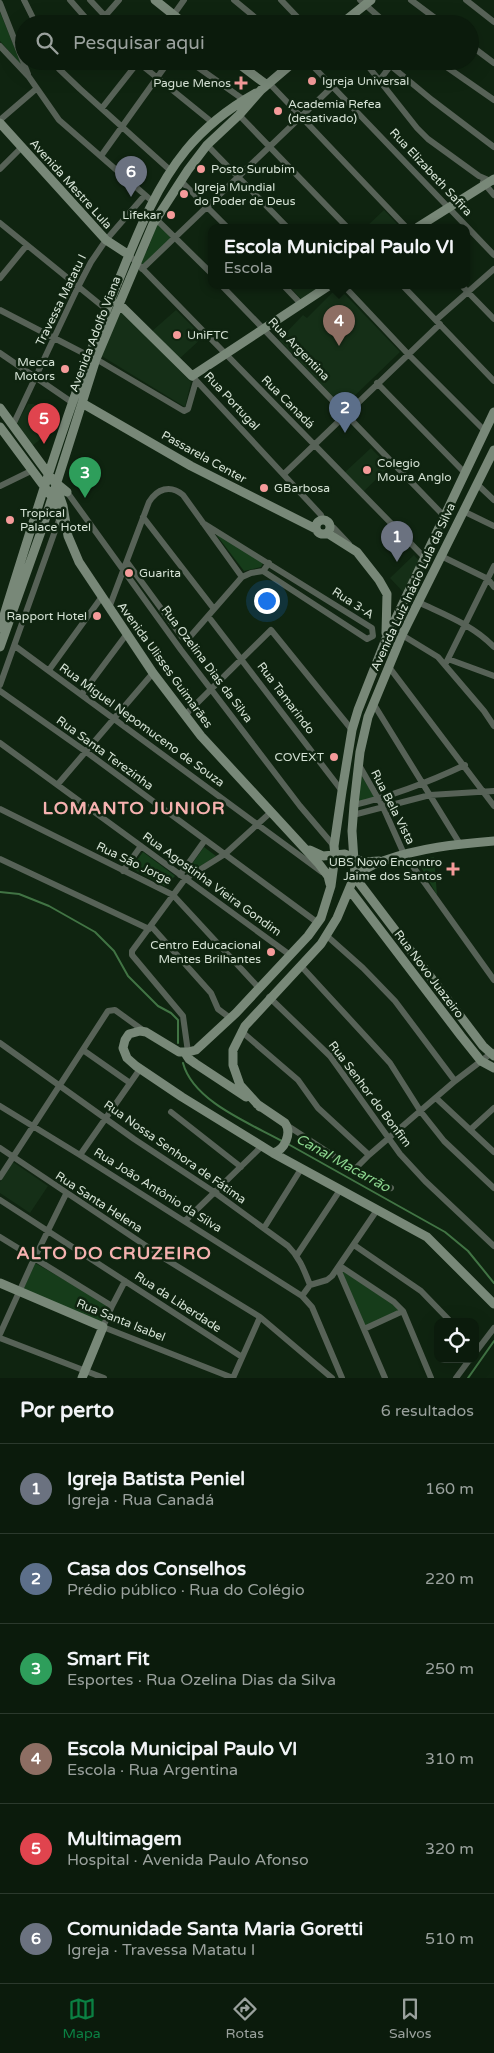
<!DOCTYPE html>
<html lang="pt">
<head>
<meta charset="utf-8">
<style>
  body { margin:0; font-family:"Varela Round",sans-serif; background:#142415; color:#f1f3f6 }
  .controls { position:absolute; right:15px; bottom:15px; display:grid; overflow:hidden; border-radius:10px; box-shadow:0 5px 20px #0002 }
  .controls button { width:45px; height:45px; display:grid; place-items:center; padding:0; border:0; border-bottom:1px solid #2b392d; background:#0b1b0c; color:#f1f3f6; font:25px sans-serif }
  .you { position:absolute; left:266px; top:600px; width:18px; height:18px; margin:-12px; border:4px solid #fff; border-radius:50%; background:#1a73e8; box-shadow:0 0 0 8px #1a73e833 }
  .badge { display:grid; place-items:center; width:32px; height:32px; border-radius:50%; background:#0b8043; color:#fff; font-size:16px; font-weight:700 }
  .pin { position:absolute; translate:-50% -41px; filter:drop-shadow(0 1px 2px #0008) }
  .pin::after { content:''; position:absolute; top:26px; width:18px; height:15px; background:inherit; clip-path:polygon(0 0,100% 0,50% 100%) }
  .popup { position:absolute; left:208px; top:224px; width:262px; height:65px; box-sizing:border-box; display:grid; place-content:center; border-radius:10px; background:#0b1b0c; filter:drop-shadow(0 1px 4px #0005); font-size:16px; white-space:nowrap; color:#9aa19d }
  .popup b { font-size:19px; color:#f1f3f6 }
  .popup::after { content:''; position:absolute; left:50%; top:100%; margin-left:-10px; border:10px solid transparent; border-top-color:#0b1b0c }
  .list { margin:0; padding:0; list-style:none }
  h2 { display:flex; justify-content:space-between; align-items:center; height:65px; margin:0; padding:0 20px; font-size:21px }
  h2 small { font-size:16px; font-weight:400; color:#9aa19d }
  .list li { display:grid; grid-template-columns:32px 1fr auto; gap:15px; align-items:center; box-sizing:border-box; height:90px; padding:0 20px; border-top:1px solid #2b392d }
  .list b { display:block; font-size:19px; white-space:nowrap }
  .list p { margin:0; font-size:16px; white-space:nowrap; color:#9aa19d }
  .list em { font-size:16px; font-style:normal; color:#9aa19d }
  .icon { flex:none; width:28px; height:28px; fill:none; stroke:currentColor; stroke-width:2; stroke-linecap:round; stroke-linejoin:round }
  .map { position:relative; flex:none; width:494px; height:1378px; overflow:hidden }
  .search { position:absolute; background:#0b1b0c; box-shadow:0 5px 20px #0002; left:15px; right:15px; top:15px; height:55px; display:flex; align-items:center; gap:12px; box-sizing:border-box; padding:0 18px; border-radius:28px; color:#9aa19d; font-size:19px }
  .sheet { height:605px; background:#0b1b0c }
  nav { display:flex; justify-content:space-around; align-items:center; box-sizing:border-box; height:70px; border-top:1px solid #2b392d; background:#0b1b0c; font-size:14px; color:#9aa19d }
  nav a { display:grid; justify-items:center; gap:2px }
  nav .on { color:#0b8043 }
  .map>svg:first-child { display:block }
  .built { fill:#152f17 }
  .green { fill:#163c1a }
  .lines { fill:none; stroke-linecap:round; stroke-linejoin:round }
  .stream { stroke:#417444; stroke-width:2 }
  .street { stroke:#576257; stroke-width:6 }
  .secondary { stroke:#788878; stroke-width:9 }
  .poi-dot { fill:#f59b9a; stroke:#0f2410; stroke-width:2 }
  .labels { text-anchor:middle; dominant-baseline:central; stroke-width:5; stroke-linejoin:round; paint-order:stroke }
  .poi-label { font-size:12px; fill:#d5e2d5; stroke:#0f2410; text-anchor:start }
  .street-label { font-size:12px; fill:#d5e2d5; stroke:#0f2410 }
  .water-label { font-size:14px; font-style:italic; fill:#8cd68f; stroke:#0f2410 }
  .district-label { font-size:18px; font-weight:bold; letter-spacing:1px; fill:#f6b2b0; stroke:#0f2410 }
</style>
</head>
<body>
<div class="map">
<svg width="494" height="1378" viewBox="0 0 494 1378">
  <rect width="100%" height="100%" fill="#0f2410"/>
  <!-- built -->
  <path class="built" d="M384,210L400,227H366Z
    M288,285H324L302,300Z
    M338,287L400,352L343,407L279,340L303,315L307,318Z
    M120,308L191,382L185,407L100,355Z
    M176,310L203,337L178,360L151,332Z
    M28,404H34L52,430L32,446L17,423Z
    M371,448L389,467L363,492L344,473Z
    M414,555L420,562L404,593L390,578Z
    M13,1162L48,1186L30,1213L0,1193V1182Z"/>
  <!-- green -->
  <path class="green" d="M0,12L22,66L0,41Z
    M158,222L171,238L144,264H142L140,260L143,254L147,251Z
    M215,533L264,561L261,567L244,571Z
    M361,775L375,798L359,802Z
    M204,847L216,856L190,873L187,871Z
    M143,852L175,876L165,886L131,868Z
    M434,857L437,895L417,860Z
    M35,1263L110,1306L103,1324L23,1290Z
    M340,1269L401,1310L365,1326Z"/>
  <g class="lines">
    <!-- stream -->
    <path class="stream" d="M0,892L19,894L49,906L95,932L114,951L128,976L158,1006L171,1013L178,1020V1043
      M183,1063C193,1101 249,1123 282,1141
      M288,1144L445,1232L468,1251L494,1283
      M468,1378L494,1341"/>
    <!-- street -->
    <path class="street" d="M24,0L36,24
      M70,0L91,24
      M90,0L105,16
      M234,0L263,24
      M281,0L304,24
      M360,0L387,24
      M411,0L443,24
      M466,0L494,22
      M0,3L28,74
      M102,24L105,16L119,0
      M167,24L184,0
      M470,45L494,63
      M0,46L29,77L59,120L152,201
      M55,61L59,69L80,89L171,171
      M189,61L244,100
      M308,61L494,255
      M364,61L417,128L428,139L479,176L493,182
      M438,61L494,100
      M139,63L213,123
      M391,66L432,100L494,147
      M59,69L68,61
      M379,81L394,61
      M269,83L406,227
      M102,108L139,61
      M239,115L347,227
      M0,120L36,89
      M207,145L287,227
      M101,156L169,61
      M0,169L21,148
      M181,181L227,227
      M483,182L494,195
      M156,219L212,274
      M0,223L107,310
      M129,255L425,558
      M142,269L333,86
      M0,278L27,245
      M221,285L444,516
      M283,285L302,305
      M343,285L408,354L485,431
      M402,285L494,381
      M461,285L494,319
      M0,310L89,356
      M436,320L494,269
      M0,353L73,403
      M96,359L184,411L188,409L196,381
      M192,376L321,515L323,520
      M377,383L464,472
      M13,425L78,287L91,262L106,240L145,195
      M284,474L440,324
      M477,484L494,500
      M0,486L33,470
      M67,492L181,650L300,806L334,846
      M463,511L494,526
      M143,517L214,609
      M203,523L372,628L373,636L367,639L263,571
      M330,526L334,528L349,544
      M441,556L488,579L494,587
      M127,562L182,637L185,639H188L242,577L251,573L263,571L269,563
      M418,602C445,615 473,625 494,647
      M109,608L149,502C157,489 170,484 183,495L242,577
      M211,620L342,791
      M402,635L438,657L484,711L494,726
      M15,646L322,872
      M448,659L494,676
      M445,665L494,566
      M389,667L494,806
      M49,670L101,598
      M0,685L60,517
      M0,691L85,751L318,923
      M82,694L126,635
      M373,703L460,844
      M185,715L271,630L352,730
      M0,743L290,955
      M359,765L383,807L404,854L494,980
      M58,784L153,673
      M354,805C392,796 429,782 465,765
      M0,809L173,895L258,987
      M353,815L430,795L494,791
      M0,859L149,929
      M123,871L141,846
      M180,875L205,840
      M152,927L211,993L218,1009L230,1018
      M327,936L363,968L395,1001L455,1081
      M301,966L390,1063L421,1112L444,1141L494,1188
      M269,997L330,1056L400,1154L425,1181L494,1246
      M241,1031L298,1080L318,1108L369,1155
      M0,1043L134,1139L214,1192L288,1246C300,1258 304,1270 310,1285L302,1296
      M83,1050L130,1083
      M188,1052L183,1016L132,955V951L185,879L225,854L271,812
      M436,1098L494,1152
      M0,1106L80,1155L302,1296L312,1307L342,1378
      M171,1112L241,1167
      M288,1126L343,1162L391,1188
      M470,1130L494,1108
      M0,1148L167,1260L260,1317L332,1378
      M80,1155L140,1069
      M356,1168L369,1155L455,1081L493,1052
      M0,1177L108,1011L115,1010L144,1031
      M0,1200L242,1357
      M185,1221L262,1146
      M264,1228L301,1169
      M0,1237L112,1306
      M354,1245L421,1291L451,1322
      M297,1255L340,1190
      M340,1266L394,1302L403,1311L431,1378
      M338,1269L385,1378
      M125,1281L112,1306L103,1327L233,1378L260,1317
      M310,1285L327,1280L332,1276L377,1210
      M364,1329L403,1311
      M0,1334L34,1259L66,1194
      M0,1338L104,1378
      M475,1353L494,1328
      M456,1378L470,1359"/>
    <!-- secondary -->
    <path class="secondary" d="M155,0L185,24
      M341,24L371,0
      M235,61L267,85
      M0,123L106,240L129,255
      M418,227L494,179
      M118,303L192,376L330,285
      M82,403L191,466L316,529
      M0,408L55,483L63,506L68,536L79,562L153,673L201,736L319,864L328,876L330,884
      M494,412L386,639L358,710L352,730L342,791L334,846L335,856L331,886L321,918L308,936L236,1013L196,1050L188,1052H179L146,1032L140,1031L129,1034L125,1040L123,1048L127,1058L136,1066L182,1097L273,1153L427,1237L494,1304
      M0,427L52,497L62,523
      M56,483L67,492
      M316 527a7 7 0 1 1 14 0a7 7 0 1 1-14 0Z
      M327,533L357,552L379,580L387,594L386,633
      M0,628C35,516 69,403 113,294C134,244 151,193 186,150C205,127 231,107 256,93
      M0,647L43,526L96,359L153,224L188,170L207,145L239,115L261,90L295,61
      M310,850L323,856L345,854L363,862L379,861
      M355,875C364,870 373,864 383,861C419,848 456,844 494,841
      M354,876L483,1046L494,1056
      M349,889L461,1036L481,1061L494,1068
      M185,1053L189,1059L196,1064L246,1097
      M257,1104L285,1123C292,1133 285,1150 273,1153
      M260,1107L240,1085L233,1065V1050L245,1026L321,944L337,918L355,875L352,831L354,805L360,752L368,717L402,635L494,450
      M0,1283L103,1327L82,1378"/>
  </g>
  <!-- markers -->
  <g class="poi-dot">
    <circle cx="312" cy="81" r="5"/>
    <path d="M238.5 75.5h5v5h5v5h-5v5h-5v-5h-5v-5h5z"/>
    <circle cx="278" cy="111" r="5"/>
    <circle cx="201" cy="169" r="5"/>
    <circle cx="184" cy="194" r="5"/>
    <circle cx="171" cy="215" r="5"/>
    <circle cx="177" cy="335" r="5"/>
    <circle cx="65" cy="369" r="5"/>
    <circle cx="367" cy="470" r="5"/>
    <circle cx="264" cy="488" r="5"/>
    <circle cx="10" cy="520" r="5"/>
    <circle cx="129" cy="573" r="5"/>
    <circle cx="97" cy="616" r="5"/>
    <circle cx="334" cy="757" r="5"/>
    <path d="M450.5 861.5h5v5h5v5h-5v5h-5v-5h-5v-5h5z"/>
    <circle cx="271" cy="952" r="5"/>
  </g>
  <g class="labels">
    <!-- poi labels -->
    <g class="poi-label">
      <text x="322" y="81">Igreja Universal</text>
      <text x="231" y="83" text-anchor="end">Pague Menos</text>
      <text x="288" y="104">Academia Refea<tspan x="288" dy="14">(desativado)</tspan></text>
      <text x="211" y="169">Posto Surubim</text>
      <text x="194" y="187">Igreja Mundial<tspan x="194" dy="14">do Poder de Deus</tspan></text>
      <text x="161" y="215" text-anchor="end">Lifekar</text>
      <text x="187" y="335">UniFTC</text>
      <text x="55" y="362" text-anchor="end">Mecca<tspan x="55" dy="14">Motors</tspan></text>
      <text x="377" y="463">Colegio<tspan x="377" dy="14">Moura Anglo</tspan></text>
      <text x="274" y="488">GBarbosa</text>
      <text x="20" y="513">Tropical<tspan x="20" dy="14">Palace Hotel</tspan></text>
      <text x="139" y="573">Guarita</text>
      <text x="87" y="616" text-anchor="end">Rapport Hotel</text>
      <text x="324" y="757" text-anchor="end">COVEXT</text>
      <text x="442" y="862" text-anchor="end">UBS Novo Encontro<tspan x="442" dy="14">Jaime dos Santos</tspan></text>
      <text x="261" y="945" text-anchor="end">Centro Educacional<tspan x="261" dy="14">Mentes Brilhantes</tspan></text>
    </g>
    <!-- street labels -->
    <g class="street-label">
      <text transform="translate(431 172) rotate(47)">Rua Elizabeth Safira</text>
      <text transform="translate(71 184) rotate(48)">Avenida Mestre Lula</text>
      <text transform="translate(61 300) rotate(-64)">Travessa Matatu I</text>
      <text transform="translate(95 334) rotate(-69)">Avenida Adolfo Viana</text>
      <text transform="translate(299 349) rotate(46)">Rua Argentina</text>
      <text transform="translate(232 401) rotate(47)">Rua Portugal</text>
      <text transform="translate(288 402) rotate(45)">Rua Canadá</text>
      <text transform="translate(204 457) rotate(29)">Passarela Center</text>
      <text transform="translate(413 587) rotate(-65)">Avenida Luiz Inácio Lula da Silva</text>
      <text transform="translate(353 603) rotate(33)">Rua 3-A</text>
      <text transform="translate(207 664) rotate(53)">Rua Ozelina Dias da Silva</text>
      <text transform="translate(165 665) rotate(54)">Avenida Ulisses Guimarães</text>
      <text transform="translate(286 698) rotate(53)">Rua Tamarindo</text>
      <text transform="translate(142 725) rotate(36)">Rua Miguel Nepomuceno de Souza</text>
      <text transform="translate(105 753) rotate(36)">Rua Santa Terezinha</text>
      <text transform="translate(393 807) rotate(63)">Rua Bela Vista</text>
      <text transform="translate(134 863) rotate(26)">Rua São Jorge</text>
      <text transform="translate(212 884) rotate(36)">Rua Agostinha Vieira Gondim</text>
      <text transform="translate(429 974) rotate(53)">Rua Novo Juazeiro</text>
      <text transform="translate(370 1094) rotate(53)">Rua Senhor do Bonfim</text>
      <text transform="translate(175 1152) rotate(35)">Rua Nossa Senhora de Fátima</text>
      <text transform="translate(158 1190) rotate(32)">Rua João Antônio da Silva</text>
      <text transform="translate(99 1202) rotate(33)">Rua Santa Helena</text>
      <text transform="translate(178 1302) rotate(33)">Rua da Liberdade</text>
      <text transform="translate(121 1320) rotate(22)">Rua Santa Isabel</text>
    </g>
    <!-- water labels -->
    <g class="water-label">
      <text transform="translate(343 1163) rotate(29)">Canal Macarrão</text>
    </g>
    <!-- district labels -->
    <g class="district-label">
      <text x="134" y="808">LOMANTO JUNIOR</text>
      <text x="114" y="1253">ALTO DO CRUZEIRO</text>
    </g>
  </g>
</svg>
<div class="controls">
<button><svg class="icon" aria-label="locate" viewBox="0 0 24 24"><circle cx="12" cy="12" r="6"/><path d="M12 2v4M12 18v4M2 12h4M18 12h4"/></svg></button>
</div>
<div class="you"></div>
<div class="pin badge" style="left:397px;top:562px;background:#6b7280">1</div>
<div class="pin badge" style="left:345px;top:433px;background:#5c6f8a">2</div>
<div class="pin badge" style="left:85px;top:498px;background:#2e9e5b">3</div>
<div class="pin badge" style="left:339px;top:346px;background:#8d6e63">4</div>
<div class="popup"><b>Escola Municipal Paulo VI</b>Escola</div>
<div class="pin badge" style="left:44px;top:444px;background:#e0444e">5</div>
<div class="pin badge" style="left:131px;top:197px;background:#6b7280">6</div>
<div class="search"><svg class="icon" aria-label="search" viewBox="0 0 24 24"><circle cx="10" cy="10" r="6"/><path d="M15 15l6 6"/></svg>Pesquisar aqui</div>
</div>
<section class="sheet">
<h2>Por perto<small>6 resultados</small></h2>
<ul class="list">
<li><span class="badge" style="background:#6b7280">1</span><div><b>Igreja Batista Peniel</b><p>Igreja · Rua Canadá</p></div><em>160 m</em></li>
<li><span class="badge" style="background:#5c6f8a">2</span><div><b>Casa dos Conselhos</b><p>Prédio público · Rua do Colégio</p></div><em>220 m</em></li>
<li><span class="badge" style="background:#2e9e5b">3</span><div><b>Smart Fit</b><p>Esportes · Rua Ozelina Dias da Silva</p></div><em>250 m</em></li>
<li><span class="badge" style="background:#8d6e63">4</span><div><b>Escola Municipal Paulo VI</b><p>Escola · Rua Argentina</p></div><em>310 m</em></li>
<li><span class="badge" style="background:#e0444e">5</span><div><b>Multimagem</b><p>Hospital · Avenida Paulo Afonso</p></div><em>320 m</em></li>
<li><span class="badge" style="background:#6b7280">6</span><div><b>Comunidade Santa Maria Goretti</b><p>Igreja · Travessa Matatu I</p></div><em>510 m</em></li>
</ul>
</section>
<nav>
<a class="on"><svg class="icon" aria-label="map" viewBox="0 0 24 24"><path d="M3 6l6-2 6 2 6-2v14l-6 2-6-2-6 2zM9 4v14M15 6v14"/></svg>Mapa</a>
<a><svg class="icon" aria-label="directions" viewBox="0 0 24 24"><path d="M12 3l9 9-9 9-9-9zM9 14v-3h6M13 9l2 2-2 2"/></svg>Rotas</a>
<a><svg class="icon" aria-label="saved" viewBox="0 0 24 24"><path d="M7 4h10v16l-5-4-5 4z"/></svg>Salvos</a>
</nav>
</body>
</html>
